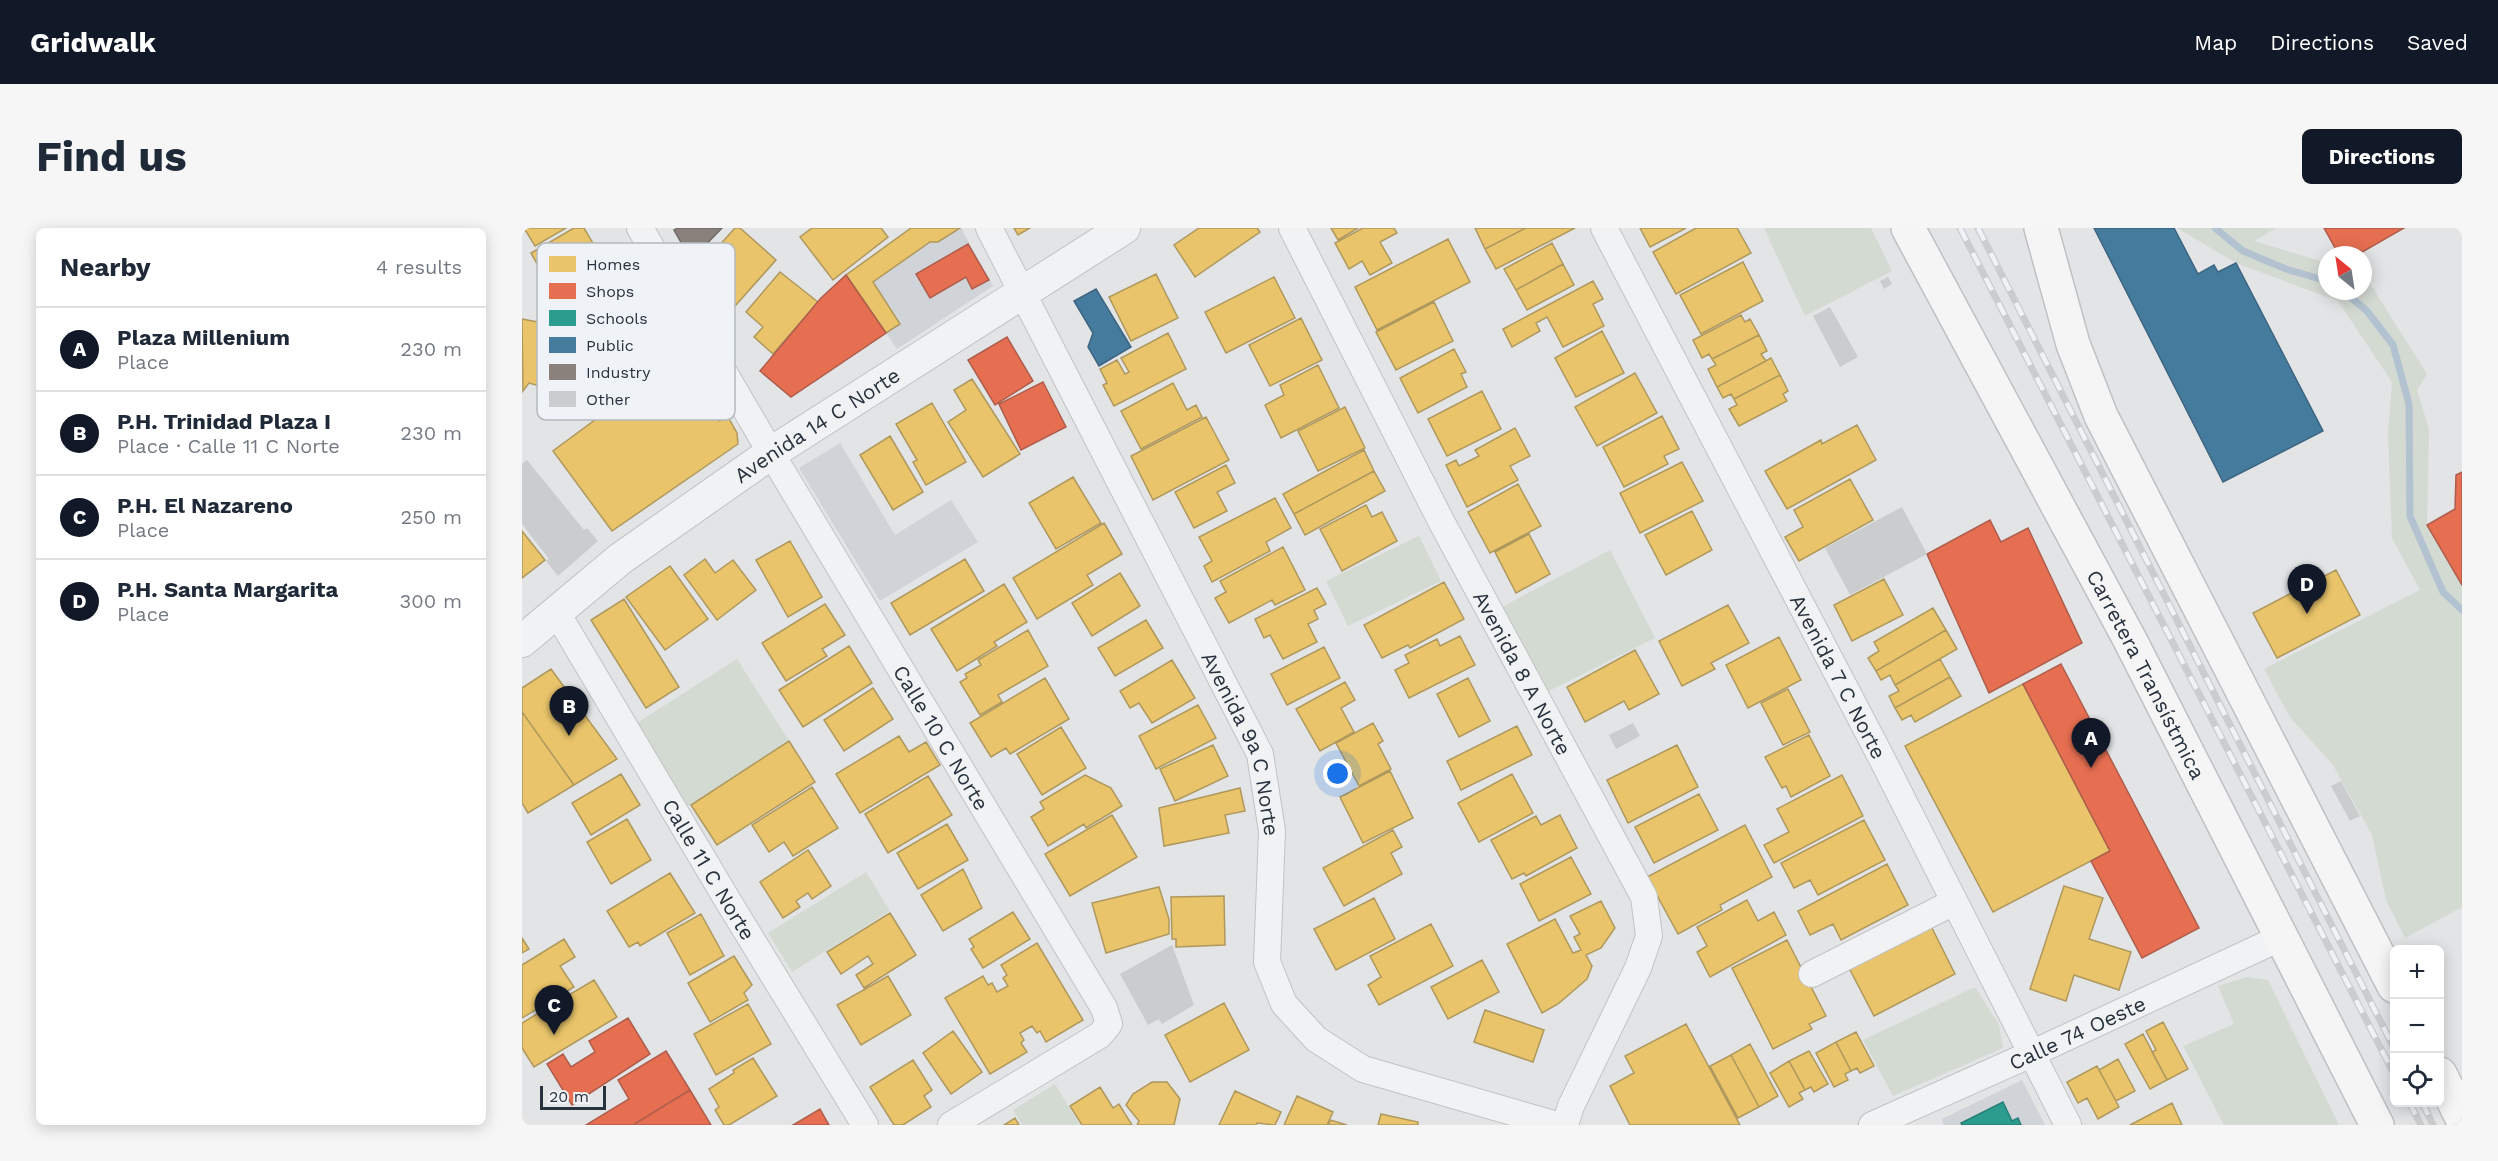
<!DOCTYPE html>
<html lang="en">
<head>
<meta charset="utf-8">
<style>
  body { margin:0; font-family:"Work Sans",sans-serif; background:#f6f6f7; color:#1f2937 }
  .controls { position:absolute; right:18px; bottom:18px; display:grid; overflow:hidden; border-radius:9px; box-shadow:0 3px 15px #0003 }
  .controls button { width:54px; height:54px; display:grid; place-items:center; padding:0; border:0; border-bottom:2px solid #e0e1e3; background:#fff; color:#1f2937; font:30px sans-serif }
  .compass { position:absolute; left:1796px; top:18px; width:54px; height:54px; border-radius:50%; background:#fff; box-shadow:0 3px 15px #0003; rotate:330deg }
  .scale { position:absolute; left:18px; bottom:15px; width:66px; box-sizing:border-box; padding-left:6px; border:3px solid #29333f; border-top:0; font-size:16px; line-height:21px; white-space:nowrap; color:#29333f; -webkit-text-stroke:4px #eff2f6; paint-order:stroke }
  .you { position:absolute; left:816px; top:546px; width:21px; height:21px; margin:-15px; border:4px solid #fff; border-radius:50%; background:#1a73e8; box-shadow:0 0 0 9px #1a73e833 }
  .badge { display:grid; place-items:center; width:39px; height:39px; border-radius:50%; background:#111827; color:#fff; font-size:20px; font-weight:700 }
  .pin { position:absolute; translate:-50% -50px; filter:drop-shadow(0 2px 3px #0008) }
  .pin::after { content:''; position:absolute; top:32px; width:21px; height:18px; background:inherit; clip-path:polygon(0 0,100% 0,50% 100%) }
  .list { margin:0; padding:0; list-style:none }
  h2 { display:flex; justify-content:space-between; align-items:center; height:78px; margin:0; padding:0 24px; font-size:26px }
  h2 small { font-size:20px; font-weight:400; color:#747a83 }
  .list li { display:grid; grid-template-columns:39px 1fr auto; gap:18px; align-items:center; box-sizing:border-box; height:84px; padding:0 24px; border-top:2px solid #e0e1e3 }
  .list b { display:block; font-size:22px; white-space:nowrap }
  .list p { margin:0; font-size:20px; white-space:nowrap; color:#747a83 }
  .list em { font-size:20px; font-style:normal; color:#747a83 }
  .icon { flex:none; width:33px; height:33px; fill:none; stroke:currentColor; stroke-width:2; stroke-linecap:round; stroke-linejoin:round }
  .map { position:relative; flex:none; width:1940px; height:897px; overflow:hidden; border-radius:9px }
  header { display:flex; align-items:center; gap:36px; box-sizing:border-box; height:84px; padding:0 30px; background:#111827; color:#fff }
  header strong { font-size:28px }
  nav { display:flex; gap:33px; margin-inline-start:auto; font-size:21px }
  .intro { display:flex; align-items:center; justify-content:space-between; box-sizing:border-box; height:144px; padding:0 36px }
  h1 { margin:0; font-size:42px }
  .button { padding:15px 27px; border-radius:9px; background:#111827; color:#fff; font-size:21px; font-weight:700 }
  main { display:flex; gap:36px; padding:0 36px }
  aside { flex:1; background:#fff; border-radius:9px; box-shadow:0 3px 15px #0003 }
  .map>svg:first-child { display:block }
  .built { fill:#d0d4d9 }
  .green { fill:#d3dad2 }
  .homes { fill:#e9c46a; stroke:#af985d; stroke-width:1.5 }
  .shops { fill:#e76f51; stroke:#ae5d4c; stroke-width:1.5 }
  .schools { fill:#2a9d8f; stroke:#2a7d77; stroke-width:1.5 }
  .public { fill:#457b9d; stroke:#3d6581; stroke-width:1.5 }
  .industry { fill:#8a817c; stroke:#6d6a6a; stroke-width:1.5 }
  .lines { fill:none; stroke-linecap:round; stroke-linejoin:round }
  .stream { stroke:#b2c2d0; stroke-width:7 }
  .building { fill:#caccce }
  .minor-casing { stroke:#c0c2c4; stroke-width:28 }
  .tertiary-casing { stroke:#c0c2c4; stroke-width:34 }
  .primary-casing { stroke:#bec1c4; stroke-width:36 }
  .minor { stroke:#f1f2f3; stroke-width:26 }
  .tertiary { stroke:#f1f2f3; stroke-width:32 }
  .primary { stroke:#f5f5f6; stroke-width:33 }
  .rail-casing { stroke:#caccce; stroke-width:7 }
  .rail { stroke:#eff2f6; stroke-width:4.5; stroke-dasharray:14; stroke-linecap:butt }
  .labels { text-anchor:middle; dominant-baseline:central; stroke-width:6; stroke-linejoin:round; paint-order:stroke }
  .street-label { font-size:21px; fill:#29333f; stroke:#eff2f6 }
  .key { fill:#eff2f6; stroke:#b4b9bf; stroke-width:1.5 }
  .key-label { font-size:16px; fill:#29333f }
</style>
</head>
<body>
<header>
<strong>Gridwalk</strong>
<nav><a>Map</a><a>Directions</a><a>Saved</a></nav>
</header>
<div class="intro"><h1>Find us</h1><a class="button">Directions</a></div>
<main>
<aside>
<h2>Nearby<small>4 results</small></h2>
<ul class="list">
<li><span class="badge">A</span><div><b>Plaza Millenium</b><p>Place</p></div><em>230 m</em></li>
<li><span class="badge">B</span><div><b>P.H. Trinidad Plaza I</b><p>Place · Calle 11 C Norte</p></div><em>230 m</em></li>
<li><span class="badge">C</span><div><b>P.H. El Nazareno</b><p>Place</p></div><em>250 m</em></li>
<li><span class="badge">D</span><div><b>P.H. Santa Margarita</b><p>Place</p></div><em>300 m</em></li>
</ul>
</aside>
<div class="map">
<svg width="1940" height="897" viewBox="0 0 1940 897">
  <rect width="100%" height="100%" fill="#e2e4e6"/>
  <!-- built -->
  <path class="built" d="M389,0H439L471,58L375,121L324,47Z
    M318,215L373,307L429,272L456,314L358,373L277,240Z
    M1500,852L1523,897H1422L1420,891Z"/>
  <!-- green -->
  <path class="green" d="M1242,0H1349L1370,43L1283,88Z
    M1655,0H1754L1732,13L1805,35V63H1841L1842,46L1905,146L1895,162L1907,201L1905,297L1940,357V679L1883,710L1864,672L1850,607L1811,537L1767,488L1742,441L1898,362L1870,310L1866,206L1870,154L1816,73L1714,35Z
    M897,308L919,353L826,398L804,353Z
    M1088,322L1133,410L1025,464L978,380Z
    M215,431L267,513L166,578L115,495Z
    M344,644L368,683L270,744L246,705Z
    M1725,749L1746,752L1817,897H1702L1661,818L1712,796L1696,758Z
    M1453,759L1477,797L1481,820L1371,868L1341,812Z
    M533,856L558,897H500L491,882Z"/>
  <!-- homes -->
  <path class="homes" d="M2,0H44L13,18Z
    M52,0H62L85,39L108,25L129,61L99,79L96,73L78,84L39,78L9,25Z
    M213,0H218L254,32L214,77L175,42Z
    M290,0H359L366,9L311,52L278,9Z
    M389,0H438L416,14H408L351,54L378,96L364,105L324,47Z
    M492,0H508L496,7Z
    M677,0H735L738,4L673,49L652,17Z
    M809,0H836L816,12Z
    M841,0H872L875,5L858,14L870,35L848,47L840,33L827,41L813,15Z
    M953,0H1004L963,21Z
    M1004,0H1053L974,41L963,21Z
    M1118,0H1164L1128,19Z
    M1174,0H1215L1229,25L1154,66L1131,24Z
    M926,11L948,54L855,102L833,59Z
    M1030,15L1041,36L994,62L982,41Z
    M1221,34L1241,73L1179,106L1158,67Z
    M1041,36L1052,57L1005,82L994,62Z
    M258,44L296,74L251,126L232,109L241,99L224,84Z
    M634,46L656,90L609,113L587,69Z
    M752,49L773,90L704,125L683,84Z
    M1071,53L1081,71L1071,76L1082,98L1041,119L1025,89L1014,95L1018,103L990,119L981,101Z
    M912,74L931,113L874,142L854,104Z
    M1219,87L1223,94L1228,91L1237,107L1190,131L1187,126L1180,130L1171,112Z
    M779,90L800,132L748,158L727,117Z
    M0,91L90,108V115L103,118L94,138L88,135L75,152L80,160L57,172L53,163L29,161L7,155L1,163Z
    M1080,103L1102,145L1054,169L1033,130Z
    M646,105L664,141L592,178L581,157L585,155L578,141L595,132L603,146L607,144L599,130Z
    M1237,107L1245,123L1239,126L1244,133L1195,159L1186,141L1194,137L1190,131Z
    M932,121L944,144L939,146L945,159L896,185L878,150Z
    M1249,130L1258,147L1212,171L1209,166L1201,170L1195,159Z
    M154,132L197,193L205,187L215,205L216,216L90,303L31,223Z
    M796,137L817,180L759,210L743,177L762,167L758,157Z
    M1113,145L1135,185L1075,218L1053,179Z
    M1258,147L1266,163L1261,166L1265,173L1217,198L1207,181L1215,177L1212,171Z
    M450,151L498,226L461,249L426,194L444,182L432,162Z
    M651,155L665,182L674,177L680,189L619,221L599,183Z
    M960,163L979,201L925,228L906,191Z
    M410,175L444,234L404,257L391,234L395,232L374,196Z
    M823,179L843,220L796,243L776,203Z
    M1140,188L1157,221L1142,228L1146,236L1102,259L1081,219Z
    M684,189L707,232L631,272L609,228Z
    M1335,197L1354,232L1265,281L1243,243L1299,212L1300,216Z
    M993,200L1008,228L988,238L996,252L945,279L924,237L934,232L937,238L957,228L953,222Z
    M368,208L401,264L371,282L338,227Z
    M842,222L852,243L772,286L761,266Z
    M1160,234L1181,273L1118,305L1098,265Z
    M704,237L713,255L695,264L705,283L672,300L653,264Z
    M852,243L863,263L783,307L772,286Z
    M551,249L579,295L534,321L507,275Z
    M1328,251L1351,292L1277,333L1263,309L1281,299L1272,282Z
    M996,256L1019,298L968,325L946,284Z
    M753,270L769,300L744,314L748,323L690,354L682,338L690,333L677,309Z
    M844,277L850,289L860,284L875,313L820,343L798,301Z
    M1170,283L1190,322L1144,347L1123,307Z
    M582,295L600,326L565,347L571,357L515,391L491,350Z
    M0,303L23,332L0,350Z
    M1007,306L1028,346L994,365L973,324Z
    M268,313L300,369L266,389L234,332Z
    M761,319L783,362L753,377L750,372L707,395L693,370L704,364L698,353Z
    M183,331L193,345L211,332L234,362L195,392L162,347Z
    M443,331L462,363L388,407L369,375Z
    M148,338L186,391L143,422L104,369Z
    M1814,342L1838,387L1755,430L1731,385Z
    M598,345L618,378L570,408L550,375Z
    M1362,351L1381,387L1330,413L1312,377Z
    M922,354L942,391L888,420L886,417L860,430L842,397Z
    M482,356L505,394L472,414L475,418L435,443L409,401Z
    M795,360L804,376L792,382L796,391L786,396L795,414L761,431L748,407L742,410L733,391Z
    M102,371L157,459L124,480L69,392Z
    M303,376L323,407L300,421L305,428L264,453L240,415Z
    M1206,377L1227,415L1189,435L1193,441L1160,458L1137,413Z
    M1411,380L1424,402L1354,443L1346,430L1357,423L1352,414Z
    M624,392L641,420L593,448L576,420Z
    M506,402L526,438L476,467L480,474L458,487L438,454L445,450L443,446L459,437L456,432Z
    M1424,402L1435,421L1373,457L1368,447L1359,452L1354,443Z
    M938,408L953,437L887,470L873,442L887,435L883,427L915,411L918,418Z
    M1257,409L1279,452L1226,480L1204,437Z
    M327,418L350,455L281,499L257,462Z
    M802,419L818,450L765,477L749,446Z
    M1113,422L1137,466L1107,482L1102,473L1063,494L1045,459Z
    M1418,431L1428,449L1373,480L1367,468L1377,463L1373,457Z
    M650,432L673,470L630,495L617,475L608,480L598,463Z
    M29,441L95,531L52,557L0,484V460Z
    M1428,449L1439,468L1393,494L1389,487L1380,492L1373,480Z
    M523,450L547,491L488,526L484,520L469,529L448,495Z
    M946,450L968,493L937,509L915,466Z
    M823,454L833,472L819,480L832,504L798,523L774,481Z
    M1501,456L1588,623L1471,684L1383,518Z
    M351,460L371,491L322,523L302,492Z
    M1266,461L1288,504L1261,517L1239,475Z
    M676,477L694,510L634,541L617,508Z
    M0,484L52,557L6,585L0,575Z
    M851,495L861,513L856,516L869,541L837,558L814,515Z
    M995,498L1010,527L939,562L925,533Z
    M539,499L564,540L520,567L495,526Z
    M1287,507L1308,548L1269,569L1264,558L1260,560L1243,529Z
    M377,508L387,524L404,514L418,537L338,585L314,546Z
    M267,513L293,554L195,617L169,577Z
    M691,517L706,548L653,573L638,541Z
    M1155,517L1176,559L1106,595L1085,552Z
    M868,543L891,590L841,615L818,569Z
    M99,546L118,577L69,607L50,575Z
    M990,546L1011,585L957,614L936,575Z
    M563,547L589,560L600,578L564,600L562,596L526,618L509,589L522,581L518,574Z
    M1320,547L1341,588L1252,635L1242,617L1267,604L1255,581Z
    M406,548L430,587L366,625L343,586Z
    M290,559L316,600L271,628L262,614L247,624L230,597Z
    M718,560L723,583L703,587L707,605L642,618L637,580Z
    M1177,566L1196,602L1132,635L1113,599Z
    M590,587L615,629L548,668L523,626Z
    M1038,587L1055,620L1004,648L1002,645L990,651L969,612L1014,588L1019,597Z
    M105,591L129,632L89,656L65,614Z
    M1342,592L1363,632L1296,667L1288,652L1272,660L1259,635Z
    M425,596L446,632L396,661L375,625Z
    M1223,597L1250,649L1198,677L1200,682L1156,706L1125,649Z
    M871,602L880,619L869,625L880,646L822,678L801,640Z
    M286,622L309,658L290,671L286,665L274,673L278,679L261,690L238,654Z
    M1049,629L1069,666L1017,693L998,656Z
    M1365,636L1386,677L1319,712L1311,696L1288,707L1276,683Z
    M441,641L460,680L421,703L399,667Z
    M148,645L173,685L118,718L116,714L107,719L85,683Z
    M1542,658L1581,670L1567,711L1609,724L1597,762L1552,747L1544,773L1508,761Z
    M637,659L647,691V706L584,725L570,675Z
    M702,668L703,717L654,719V711H650L649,669Z
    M852,670L873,711L814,742L792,701Z
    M1225,672L1236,693L1252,684L1264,707L1188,749L1175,724L1185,718L1175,699Z
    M1079,673L1093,700L1079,720L1064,727L1070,738L1065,751L1036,776L1020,785L985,716L1033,691L1051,725L1059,722L1052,709L1058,706L1048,688Z
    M491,684L508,711L461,740L449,721L452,719L447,711Z
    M368,685L394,727L342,760L334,747L351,736L346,728L319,746L305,724Z
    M179,686L202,728L168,747L145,705Z
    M909,696L931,738L857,777L846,757L859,749L848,728Z
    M1408,696L1433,746L1352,788L1326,738Z
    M0,710L7,721L0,725Z
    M42,711L53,729L38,738L52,759L0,790V737Z
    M1265,712L1304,788L1287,796L1290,801L1251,821L1210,740Z
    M515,715L561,792L524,814L518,803L515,805L510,798L498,805L502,812L499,815L505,824L468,846L423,770L461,748L466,757L470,755L475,764L486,758L481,750L485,747L479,737Z
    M212,728L230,757L222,765L226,772L188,794L166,755Z
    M960,732L977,764L926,791L909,759Z
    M366,748L389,787L339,817L315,777Z
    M72,752L95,789L12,839L0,820V795Z
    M702,775L727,822L668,854L643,807Z
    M226,776L249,816L194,847L172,806Z
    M963,782L1022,802L1011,834L952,814Z
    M1641,794L1666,841L1645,852L1630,824L1634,822L1624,803Z
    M1164,796L1218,897H1108L1088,858L1112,845L1103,828Z
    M431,803L460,844L429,866L401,825Z
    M1334,804L1352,838L1338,845L1335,840L1329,843L1314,814Z
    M1621,806L1645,852L1628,861L1603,816Z
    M1314,814L1329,843L1323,846L1326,852L1312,859L1294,825Z
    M1228,816L1256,868L1237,879L1209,827Z
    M1287,823L1306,856L1292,864L1289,859L1283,862L1267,833Z
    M1209,827L1237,879L1216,890L1188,838Z
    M231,830L255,868L207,897H202L193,882L197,879L187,861L212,845L211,842Z
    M1596,831L1613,863L1594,873L1577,842Z
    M391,832L410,862L402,868L409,879L381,897H372L348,859Z
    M1267,833L1283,862L1277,865L1281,871L1267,879L1248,845Z
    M1575,838L1597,879L1576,891L1565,870L1556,875L1545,854Z
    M630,854H645L658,871L652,897H615L617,893L604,877L611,866Z
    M578,859L591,880L597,876L610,897H560L548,878Z
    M713,863L759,884L753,897L735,895L734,897H697Z
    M775,868L811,884L805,897H762Z
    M1650,875L1660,897H1608Z
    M859,886L896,894V897H856Z
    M493,890L497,897H482Z
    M808,892L825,897H807Z"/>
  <!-- shops -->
  <path class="shops" d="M1802,0H1882L1835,27H1817Z
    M446,16L467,52L450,61L444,49L408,70L394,46Z
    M324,47L364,105L269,169L238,143L299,70Z
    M485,109L511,153L473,177L446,132Z
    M521,154L544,199L499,222L477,176Z
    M1940,244V357L1905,297L1933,281L1934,247Z
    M1468,292L1479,314L1506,300L1560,415L1467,465L1405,326Z
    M1539,436L1677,700L1620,730L1569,633L1588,623L1501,456Z
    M106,790L128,826L50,877L25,836L41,826L49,839L73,824L67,813Z
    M144,823L168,862L111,897H64L107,871L96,852Z
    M168,862L189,897H111Z
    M298,881L307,897H271Z"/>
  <!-- schools -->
  <path class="schools" d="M1481,874L1490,893L1496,890L1499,897H1440L1439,895Z"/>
  <!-- public -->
  <path class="public" d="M1572,0H1652L1676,46L1692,37L1696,44L1714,35L1801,203L1701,254Z
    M574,61L609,119L577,138L566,119L571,105L552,73Z"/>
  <!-- industry -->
  <path class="industry" d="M156,0H200L169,32L152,2Z"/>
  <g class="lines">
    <!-- stream -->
    <path class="stream" d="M1693,0L1721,23L1764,41L1805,53
      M1821,63L1845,83L1871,117L1887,176L1888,288L1921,364L1940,382"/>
  </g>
  <!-- building -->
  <path class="building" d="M1366,49L1370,56L1362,61L1358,53Z
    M1308,79L1336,129L1318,139L1291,88Z
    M5,232L62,302L65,300L76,313L36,348L24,333L27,331L0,296V236Z
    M1380,279L1405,326L1328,367L1303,320Z
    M1111,495L1118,508L1094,521L1087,507Z
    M1819,553L1838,588L1828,593L1809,558Z
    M650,717L672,777L640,796L637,791L626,797L598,746Z"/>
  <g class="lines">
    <!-- minor casing -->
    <g class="minor-casing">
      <g id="minor">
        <path id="s1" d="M118,0L249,225L582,780L587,796L578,807L429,897"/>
        <path id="s2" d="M467,0L738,526L750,603L745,734L762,776L794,811L841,841L1035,897"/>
        <path id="s3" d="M770,0L919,293L1122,669L1127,708L1116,740L1049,878L1043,897"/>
        <path id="s4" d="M1082,0L1358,527L1546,897"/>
        <path id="s5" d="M35,385L206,673L343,897"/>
        <path d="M1290,746L1432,674"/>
        <path id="s6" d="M1350,897L1509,826L1758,710"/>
      </g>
    </g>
    <!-- tertiary casing -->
    <g class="tertiary-casing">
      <g id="tertiary">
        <path id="s7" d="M0,413L98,331L249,225L602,0"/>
      </g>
    </g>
    <!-- primary casing -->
    <g class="primary-casing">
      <g id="primary">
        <path id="s8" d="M1386,0L1608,412L1855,897"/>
        <path d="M1519,0L1551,116L1579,188L1872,758"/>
        <path d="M1918,846L1940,890"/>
      </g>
    </g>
    <!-- minor -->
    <use href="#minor" class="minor"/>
    <!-- tertiary -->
    <use href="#tertiary" class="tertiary"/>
    <!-- primary -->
    <use href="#primary" class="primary"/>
    <!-- rail casing -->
    <g class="rail-casing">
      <path id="rail" d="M1438,0L1872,846
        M1456,0L1872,820
        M1887,874L1899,897
        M1900,874L1911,897"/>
    </g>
    <!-- rail -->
    <use href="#rail" class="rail"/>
  </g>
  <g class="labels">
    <!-- street labels -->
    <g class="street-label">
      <text stroke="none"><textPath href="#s7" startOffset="366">Avenida 14 C Norte</textPath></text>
      <text stroke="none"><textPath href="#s3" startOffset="501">Avenida 8 A Norte</textPath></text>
      <text stroke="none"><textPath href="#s4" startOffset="506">Avenida 7 C Norte</textPath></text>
      <text stroke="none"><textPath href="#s8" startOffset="506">Carretera Transístmica</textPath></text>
      <text stroke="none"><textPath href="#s1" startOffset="592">Calle 10 C Norte</textPath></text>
      <text stroke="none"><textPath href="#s2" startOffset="576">Avenida 9a C Norte</textPath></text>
      <text stroke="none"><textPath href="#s5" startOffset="298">Calle 11 C Norte</textPath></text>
      <text stroke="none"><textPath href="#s6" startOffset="225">Calle 74 Oeste</textPath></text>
    </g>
  </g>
  <!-- legend -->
  <rect x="15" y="15" width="198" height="177" rx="9" class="key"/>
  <rect x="27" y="28" width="27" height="16" fill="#e9c46a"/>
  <rect x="27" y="55" width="27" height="16" fill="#e76f51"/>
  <rect x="27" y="82" width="27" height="16" fill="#2a9d8f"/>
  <rect x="27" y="109" width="27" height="16" fill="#457b9d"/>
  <rect x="27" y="136" width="27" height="16" fill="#8a817c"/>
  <rect x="27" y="163" width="27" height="16" fill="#caccce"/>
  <g class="key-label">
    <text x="64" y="42">Homes</text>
    <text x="64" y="69">Shops</text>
    <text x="64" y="96">Schools</text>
    <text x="64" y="123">Public</text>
    <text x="64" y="150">Industry</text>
    <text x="64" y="177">Other</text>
  </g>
</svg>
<div class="controls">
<button>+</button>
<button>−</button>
<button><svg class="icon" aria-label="locate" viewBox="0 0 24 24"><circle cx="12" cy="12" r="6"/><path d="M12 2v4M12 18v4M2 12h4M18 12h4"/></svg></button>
</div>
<svg class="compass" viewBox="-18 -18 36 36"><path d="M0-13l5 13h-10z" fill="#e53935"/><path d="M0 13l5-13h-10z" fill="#747a83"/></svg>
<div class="scale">20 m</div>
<div class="you"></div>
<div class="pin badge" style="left:1569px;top:540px">A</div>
<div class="pin badge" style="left:47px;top:508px">B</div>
<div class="pin badge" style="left:32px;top:807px">C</div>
<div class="pin badge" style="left:1785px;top:386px">D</div>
</div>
</main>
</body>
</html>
